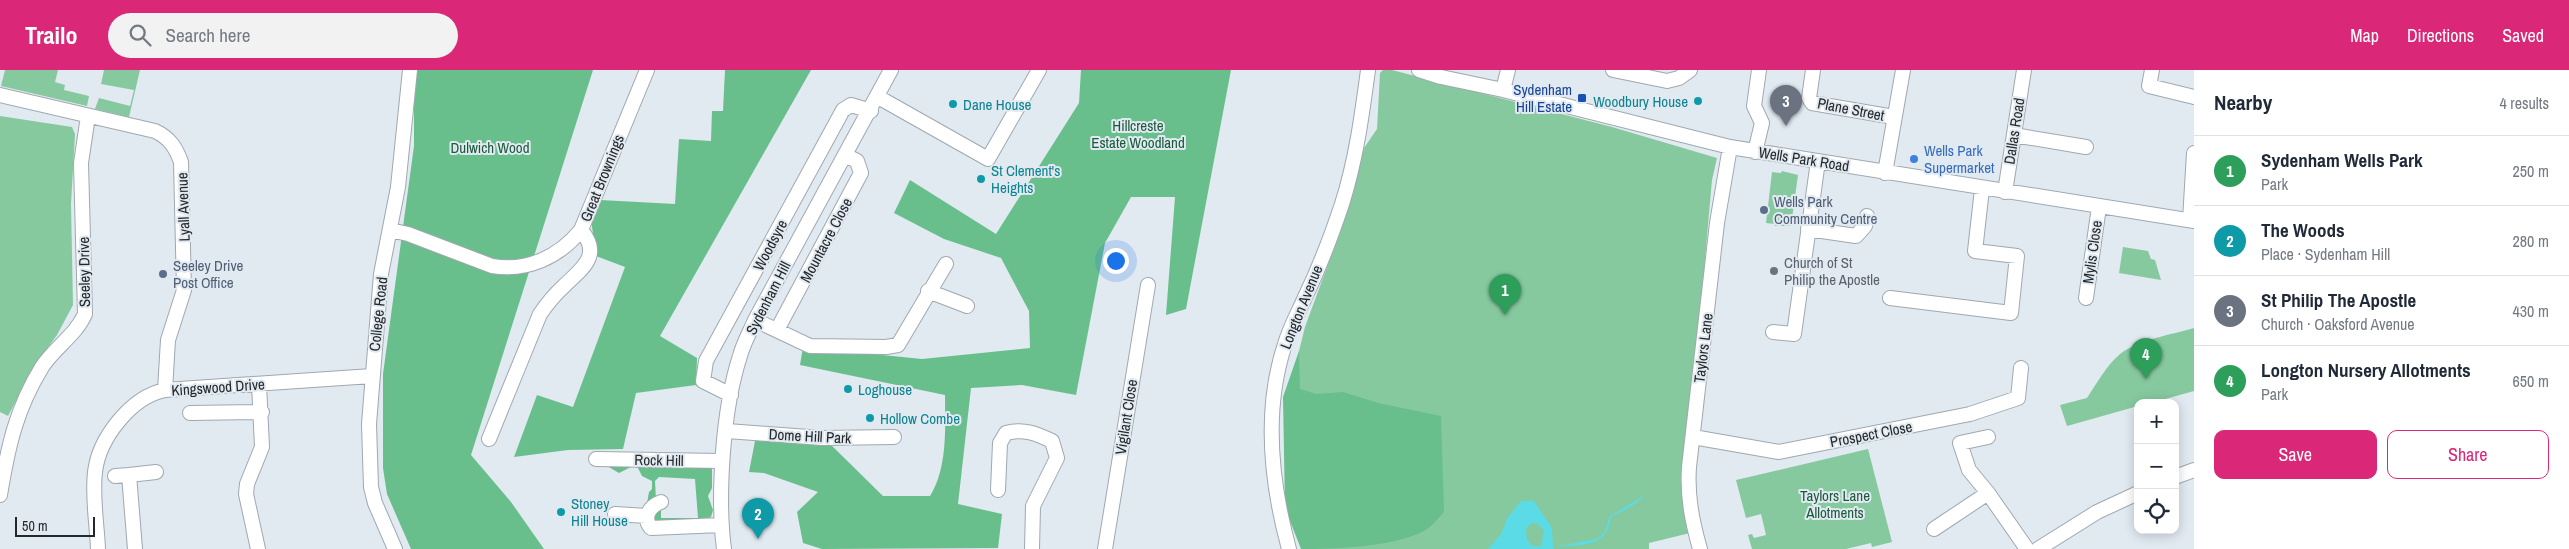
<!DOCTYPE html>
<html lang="en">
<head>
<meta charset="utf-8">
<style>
  body { margin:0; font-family:"Archivo Narrow",sans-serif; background:#f2f2f3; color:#1f2937 }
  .controls { position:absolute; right:15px; bottom:15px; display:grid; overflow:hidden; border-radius:10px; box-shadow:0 2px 12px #0003 }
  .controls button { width:45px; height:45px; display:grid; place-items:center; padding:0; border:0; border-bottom:1px solid #e0e1e3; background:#fff; color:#1f2937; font:25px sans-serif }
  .scale { position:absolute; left:15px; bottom:12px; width:80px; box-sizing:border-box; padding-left:5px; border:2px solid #24282a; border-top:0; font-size:14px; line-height:18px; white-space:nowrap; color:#24282a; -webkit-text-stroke:4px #e1e9f1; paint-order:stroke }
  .you { position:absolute; left:1115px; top:190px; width:18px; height:18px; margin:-12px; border:4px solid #fff; border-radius:50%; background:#1a73e8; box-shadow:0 0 0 8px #1a73e833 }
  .badge { display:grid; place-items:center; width:32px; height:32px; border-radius:50%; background:#db2777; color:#fff; font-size:16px; font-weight:700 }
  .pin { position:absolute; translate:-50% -41px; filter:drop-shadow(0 1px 2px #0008) }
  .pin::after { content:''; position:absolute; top:26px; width:18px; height:15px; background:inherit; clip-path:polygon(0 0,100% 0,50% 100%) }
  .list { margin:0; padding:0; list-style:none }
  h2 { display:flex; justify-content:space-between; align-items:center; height:65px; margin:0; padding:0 20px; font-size:21px }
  h2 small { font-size:16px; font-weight:400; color:#747a83 }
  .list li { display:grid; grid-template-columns:32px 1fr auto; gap:15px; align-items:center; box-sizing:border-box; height:70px; padding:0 20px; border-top:1px solid #e0e1e3 }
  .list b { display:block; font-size:19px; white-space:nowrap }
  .list p { margin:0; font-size:16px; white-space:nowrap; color:#747a83 }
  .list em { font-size:16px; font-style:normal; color:#747a83 }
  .actions { display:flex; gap:10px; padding:15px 20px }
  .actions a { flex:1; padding:11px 0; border:1px solid #db2777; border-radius:10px; text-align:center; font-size:18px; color:#db2777 }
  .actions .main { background:#db2777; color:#fff }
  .icon { flex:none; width:28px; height:28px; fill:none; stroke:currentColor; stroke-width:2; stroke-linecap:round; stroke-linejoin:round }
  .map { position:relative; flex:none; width:2194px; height:479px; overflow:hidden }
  header { display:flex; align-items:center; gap:30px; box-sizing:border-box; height:70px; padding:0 25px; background:#db2777; color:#fff }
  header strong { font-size:24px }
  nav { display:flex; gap:28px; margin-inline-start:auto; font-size:18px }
  .search { width:350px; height:45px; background:#f2f2f3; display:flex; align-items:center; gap:12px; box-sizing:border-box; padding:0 18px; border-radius:28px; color:#747a83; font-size:19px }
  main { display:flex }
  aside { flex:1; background:#fff }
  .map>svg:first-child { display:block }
  .green { fill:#86c99f }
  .forest { fill:#68bf8c }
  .water { fill:#5adbe6; fill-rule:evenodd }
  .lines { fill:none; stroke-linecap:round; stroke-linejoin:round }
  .minor-casing { stroke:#a0a8af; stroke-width:16 }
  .minor { stroke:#fff; stroke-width:14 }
  .transit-dot { fill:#1a4fb4; stroke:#e1e9f1; stroke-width:2 }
  .culture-dot { fill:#0f9aa8; stroke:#e1e9f1; stroke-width:2 }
  .shop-dot { fill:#3f7fe0; stroke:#e1e9f1; stroke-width:2 }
  .service-dot { fill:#5c6f8a; stroke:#e1e9f1; stroke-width:2 }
  .worship-dot { fill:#6b7280; stroke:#e1e9f1; stroke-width:2 }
  .labels { text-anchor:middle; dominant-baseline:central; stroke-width:4; stroke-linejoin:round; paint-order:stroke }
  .transit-label { font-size:15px; fill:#164399; stroke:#e1e9f1; text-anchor:end }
  .culture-label { font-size:15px; fill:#0d838f; stroke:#e1e9f1; text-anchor:start }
  .street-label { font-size:15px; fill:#24282a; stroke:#e1e9f1 }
  .park-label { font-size:15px; fill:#1a5a39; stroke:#e1e9f1 }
  .shop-label { font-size:15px; fill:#366cbe; stroke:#e1e9f1; text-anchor:start }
  .service-label { font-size:15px; fill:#4e5e75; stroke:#e1e9f1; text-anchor:start }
  .worship-label { font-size:15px; fill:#5b616d; stroke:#e1e9f1; text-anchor:start }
</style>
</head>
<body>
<header>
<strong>Trailo</strong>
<div class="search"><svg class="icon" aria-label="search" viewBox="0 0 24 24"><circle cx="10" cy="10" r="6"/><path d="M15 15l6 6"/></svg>Search here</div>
<nav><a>Map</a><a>Directions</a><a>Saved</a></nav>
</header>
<main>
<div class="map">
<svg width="2194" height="479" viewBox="0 0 2194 479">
  <rect width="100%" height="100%" fill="#e1e9f1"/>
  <!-- green -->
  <path class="green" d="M5,0H58L55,12L65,15L64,20L89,26L87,36L1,16Z
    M104,0H140L129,47L95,39L99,28L130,36L134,20L101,14Z
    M1383,0H1392L1612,57L1717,88L1712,110C1707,163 1703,216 1698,270C1691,334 1673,398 1690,463L1649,473V479H1303L1298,285L1305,257L1345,148L1364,78L1377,59L1380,3Z
    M0,46L72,57L75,64L71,134L73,235L57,265L35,295L8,346L0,342Z
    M1782,101L1798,105L1791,156H1775V154L1766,153L1772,102L1781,103Z
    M2123,177L2148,181L2151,189L2155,190L2161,210L2119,203Z
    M2194,258V321L2151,333H2138V336L2067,356L2060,335L2087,328C2097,313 2106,296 2120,284C2140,269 2171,265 2194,258Z
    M1868,379L1892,472L1872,477L1871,473L1846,479H1752L1748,465L1752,464L1754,468L1766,465L1761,444L1746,448L1736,410Z"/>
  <!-- forest -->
  <path class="forest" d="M414,0H593L471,385L511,432L544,479H411L387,424L383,398V304L414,76Z
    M725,0H811L660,266L697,288L696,315L636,323L623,379L568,380L514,387L537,325L573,337L625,197L596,186L591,149L600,130L675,134L679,69L711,71L712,41H723Z
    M1081,0H1231L1186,239L1166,245L1175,127H1131L1105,173L1076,325L1022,315L971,318L958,434L1002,444L998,478L822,479L803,473L797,442L818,422L764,403L749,402L756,366L828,372L883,426H930C948,397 945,357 945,325L800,295L803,277L922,289L1030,278L1029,241L1001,188L944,169L894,143L910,110L996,164L1079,33Z
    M1299,281L1300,319L1316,324L1343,322L1378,333L1441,346L1444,442C1438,448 1432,457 1424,461C1394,477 1335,479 1301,479L1285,438L1283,327Z
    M620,384C632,390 645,386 658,392V396L683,398L686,394H712V418L708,426L713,440L711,447L704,450L655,453L651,446L659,437H661V448H698L695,409L659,407L655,411L656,430L647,433L649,422L652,419V411L642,406L638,398L633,396L619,403L607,396L608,386Z"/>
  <!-- water -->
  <path class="water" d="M1644,424C1638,435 1623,441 1612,446C1609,453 1608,463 1601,468C1590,477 1567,475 1553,477L1554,479H1488L1501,464L1508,447L1521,431H1534L1552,458L1553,477L1597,469L1604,463L1610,446L1637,430ZM1531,453L1538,454L1544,461L1541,476H1532L1527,469L1526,459Z"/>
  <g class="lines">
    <!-- minor casing -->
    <g class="minor-casing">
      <path id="minor" d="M1419,0L1441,7L1503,20L1730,77L2194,151
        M1613,0L1667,11L1679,8L1690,0
        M1813,0L1809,28L1812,33L1894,47
        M2152,0L2149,16L2194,27
        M1503,20L1508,0
        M0,25L155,61C170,68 176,78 181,92L184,220L168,270L165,320
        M878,27L988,89L1039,0
        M2014,65L2086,77
        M1755,82L1762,53L1754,36L1759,0
        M1885,103L1903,0
        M2005,122L2024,0
        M2190,150L2194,83
        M1808,159L1856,166L1865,156L1867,146
        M390,160L408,164L492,196C527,202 559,187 581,160L647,0
        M928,221L967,236
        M1890,228L2011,243L2017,186L1975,181L1982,119
        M2086,228L2099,137
        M755,250L810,276L886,277L898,275L946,194
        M777,260L861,103L857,91L845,85
        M1773,262L1794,264L1818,91
        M731,325L703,311L706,291L843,40L851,35L871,41
        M190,343L262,342
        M727,361L822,368L894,367
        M1693,367L1779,382L1970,344L2018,328L2021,298
        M1988,367L1960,373L1969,400L1988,423
        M489,369L540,244C547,234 554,225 563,217C581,199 603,186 581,160
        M596,389L722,391
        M115,406L129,405
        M2175,407L2194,400
        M998,420L1000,373L1006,363C1024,358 1037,364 1052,371L1057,388L1033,436L1032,479
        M0,425C8,377 16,339 42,297C54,278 76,265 85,244L81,93L88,46
        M661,432C650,436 642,447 651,458L721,455
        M615,444L647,446
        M1934,459L1988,423L2027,479
        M98,479C97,454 92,427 95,402C99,368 131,327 165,320L372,306
        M135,479L129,405L156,402
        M258,479L246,424L247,414L262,377L259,314
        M395,479L375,433L371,417L369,354L381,204L398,117L410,0
        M724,479C717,425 723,338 740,286C743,274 750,262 755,250L891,0
        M1105,479L1148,215
        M1289,479C1271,413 1263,340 1285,274C1290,257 1299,241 1306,225C1320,196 1332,164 1342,134C1356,90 1362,45 1368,0
        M1700,479C1692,451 1687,426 1689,397L1717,153L1730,77
        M2038,479L2097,442L2138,423"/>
    </g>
    <!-- minor -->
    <use href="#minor" class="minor"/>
  </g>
  <!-- markers -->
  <rect class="transit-dot" x="1577" y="23" width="10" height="10" rx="2.5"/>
  <g class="culture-dot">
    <circle cx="1698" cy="31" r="5"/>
    <circle cx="953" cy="34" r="5"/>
    <circle cx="981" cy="109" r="5"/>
    <circle cx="848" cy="319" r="5"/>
    <circle cx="870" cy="348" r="5"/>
    <circle cx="561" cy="442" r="5"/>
  </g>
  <circle class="shop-dot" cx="1914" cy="89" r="5"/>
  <g class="service-dot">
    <circle cx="1764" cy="140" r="5"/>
    <circle cx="163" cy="204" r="5"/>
  </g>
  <circle class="worship-dot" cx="1774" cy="201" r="5"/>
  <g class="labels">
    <!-- transit labels -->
    <g class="transit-label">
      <text x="1572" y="19">Sydenham<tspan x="1572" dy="17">Hill Estate</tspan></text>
    </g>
    <!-- culture labels -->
    <g class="culture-label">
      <text x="1688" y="31" text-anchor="end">Woodbury House</text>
      <text x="963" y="34">Dane House</text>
      <text x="991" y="100">St Clement's<tspan x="991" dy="17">Heights</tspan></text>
      <text x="858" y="319">Loghouse</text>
      <text x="880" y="348">Hollow Combe</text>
      <text x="571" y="433">Stoney<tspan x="571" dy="17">Hill House</tspan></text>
    </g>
    <!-- street labels -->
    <g class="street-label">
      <text transform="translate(1851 39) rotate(11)">Plane Street</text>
      <text transform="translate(2014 61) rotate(-81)">Dallas Road</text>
      <text transform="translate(1804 89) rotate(9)">Wells Park Road</text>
      <text transform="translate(602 108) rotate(-68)">Great Brownings</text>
      <text transform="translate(183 137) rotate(-92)">Lyall Avenue</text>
      <text transform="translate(826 170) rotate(-62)">Mountacre Close</text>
      <text transform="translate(770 175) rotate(-62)">Woodsyre</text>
      <text transform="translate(2092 182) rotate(-82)">Mylis Close</text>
      <text transform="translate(84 202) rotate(-91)">Seeley Drive</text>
      <text transform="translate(768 228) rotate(-63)">Sydenham Hill</text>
      <text transform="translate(1301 237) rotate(-68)">Longton Avenue</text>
      <text transform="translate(378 244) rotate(-84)">College Road</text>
      <text transform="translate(1703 278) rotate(-83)">Taylors Lane</text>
      <text transform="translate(218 317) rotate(-4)">Kingswood Drive</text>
      <text transform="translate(1126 347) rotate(-81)">Vigilant Close</text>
      <text transform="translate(1871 364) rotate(-11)">Prospect Close</text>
      <text transform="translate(810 366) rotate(3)">Dome Hill Park</text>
      <text transform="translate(659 390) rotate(1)">Rock Hill</text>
    </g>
    <!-- park labels -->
    <g class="park-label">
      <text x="1138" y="55">Hillcreste<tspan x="1138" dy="17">Estate Woodland</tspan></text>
      <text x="490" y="77">Dulwich Wood</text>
      <text x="1835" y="425">Taylors Lane<tspan x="1835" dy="17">Allotments</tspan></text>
    </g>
    <!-- shop labels -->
    <g class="shop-label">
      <text x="1924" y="80">Wells Park<tspan x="1924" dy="17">Supermarket</tspan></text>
    </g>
    <!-- service labels -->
    <g class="service-label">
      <text x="1774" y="131">Wells Park<tspan x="1774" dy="17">Community Centre</tspan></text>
      <text x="173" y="195">Seeley Drive<tspan x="173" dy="17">Post Office</tspan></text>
    </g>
    <!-- worship labels -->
    <g class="worship-label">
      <text x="1784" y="192">Church of St<tspan x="1784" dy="17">Philip the Apostle</tspan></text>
    </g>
  </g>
</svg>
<div class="controls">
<button>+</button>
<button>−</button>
<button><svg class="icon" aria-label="locate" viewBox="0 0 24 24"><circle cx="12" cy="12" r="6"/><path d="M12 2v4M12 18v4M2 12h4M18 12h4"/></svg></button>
</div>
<div class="scale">50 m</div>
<div class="you"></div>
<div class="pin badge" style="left:1505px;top:245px;background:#2e9e5b">1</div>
<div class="pin badge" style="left:758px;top:469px;background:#0f9aa8">2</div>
<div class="pin badge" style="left:1786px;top:56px;background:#6b7280">3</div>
<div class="pin badge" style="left:2146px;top:309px;background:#2e9e5b">4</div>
</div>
<aside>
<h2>Nearby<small>4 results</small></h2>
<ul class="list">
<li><span class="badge" style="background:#2e9e5b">1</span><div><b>Sydenham Wells Park</b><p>Park</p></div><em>250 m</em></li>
<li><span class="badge" style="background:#0f9aa8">2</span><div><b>The Woods</b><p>Place · Sydenham Hill</p></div><em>280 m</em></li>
<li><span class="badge" style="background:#6b7280">3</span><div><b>St Philip The Apostle</b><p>Church · Oaksford Avenue</p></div><em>430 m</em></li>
<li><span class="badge" style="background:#2e9e5b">4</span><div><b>Longton Nursery Allotments</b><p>Park</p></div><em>650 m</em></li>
</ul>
<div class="actions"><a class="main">Save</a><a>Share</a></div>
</aside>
</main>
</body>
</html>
